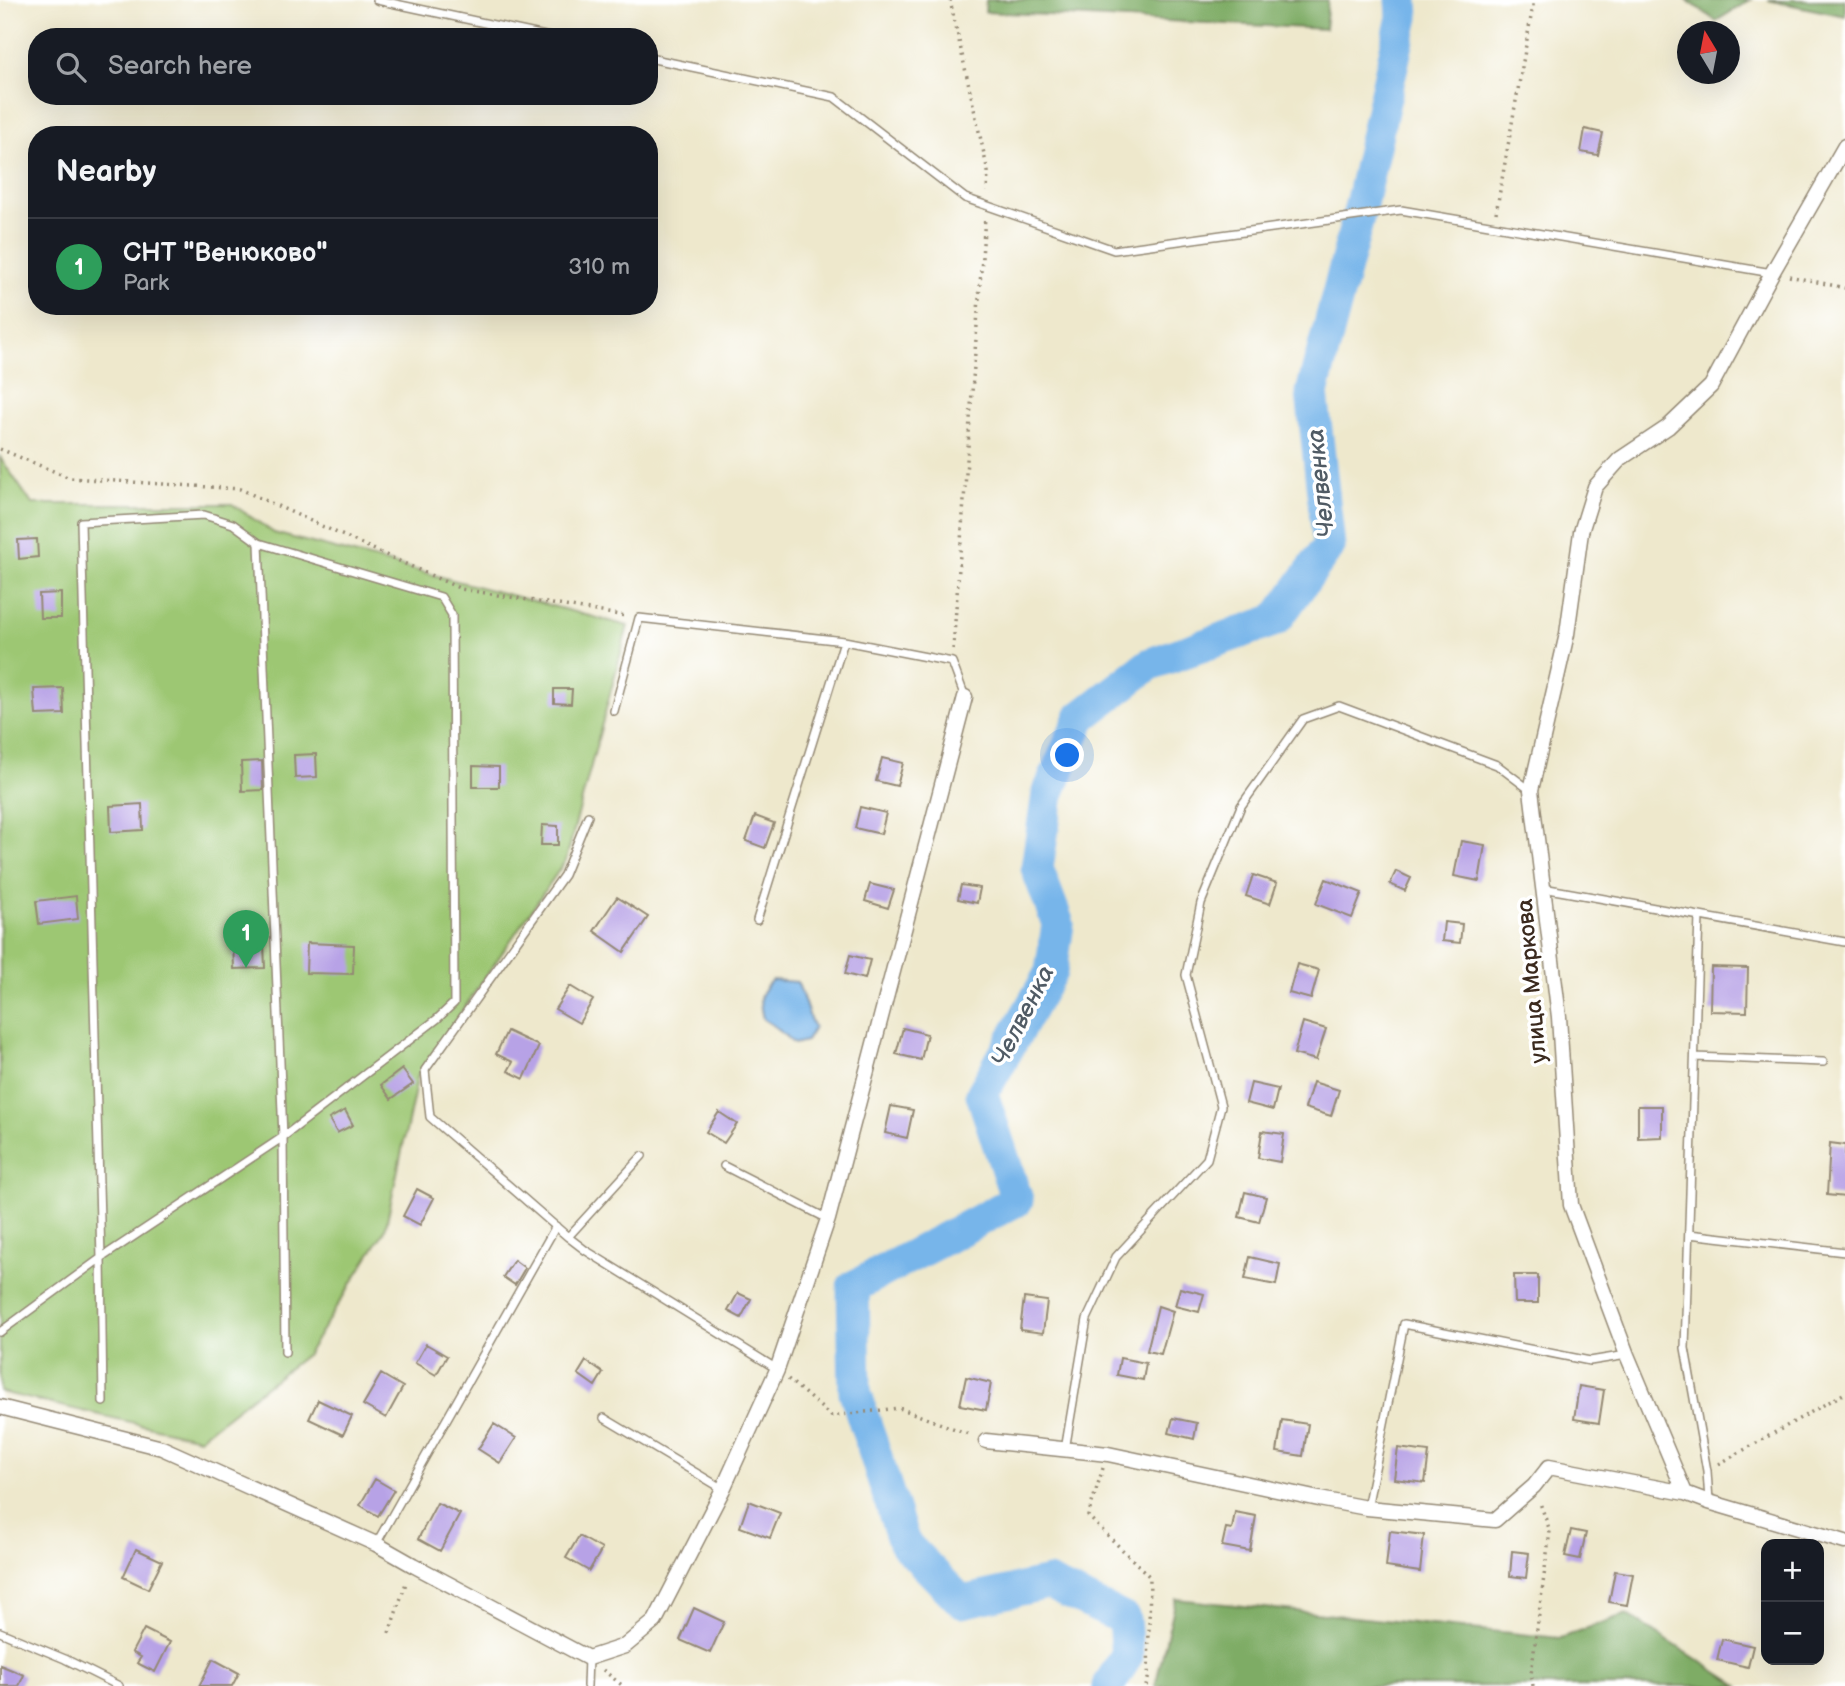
<!DOCTYPE html>
<html lang="en">
<head>
<meta charset="utf-8">
<style>
  body { margin:0; font-family:"Balsamiq Sans",sans-serif; background:#242831; color:#f1f3f6 }
  .controls { position:absolute; right:21px; bottom:21px; display:grid; overflow:hidden; border-radius:14px; box-shadow:0 7px 28px #0002 }
  .controls button { width:63px; height:63px; display:grid; place-items:center; padding:0; border:0; border-bottom:2px solid #363941; background:#171b24; color:#f1f3f6; font:35px sans-serif }
  .compass { position:absolute; left:1677px; top:21px; width:63px; height:63px; border-radius:50%; background:#171b24; box-shadow:0 7px 28px #0002; rotate:350deg }
  .you { position:absolute; left:1068px; top:756px; width:24px; height:24px; margin:-18px; border:5px solid #fff; border-radius:50%; background:#1a73e8; box-shadow:0 0 0 10px #1a73e833 }
  .badge { display:grid; place-items:center; width:46px; height:46px; border-radius:50%; background:#8c9099; color:#fff; font-size:23px; font-weight:700 }
  .pin { position:absolute; translate:-50% -58px; filter:drop-shadow(0 2px 4px #0008) }
  .pin::after { content:''; position:absolute; top:37px; width:24px; height:21px; background:inherit; clip-path:polygon(0 0,100% 0,50% 100%) }
  .list { margin:0; padding:0; list-style:none }
  h2 { display:flex; justify-content:space-between; align-items:center; height:91px; margin:0; padding:0 28px; font-size:30px }
  h2 small { font-size:23px; font-weight:400; color:#9ea1a6 }
  .list li { display:grid; grid-template-columns:46px 1fr auto; gap:21px; align-items:center; box-sizing:border-box; height:98px; padding:0 28px; border-top:2px solid #363941 }
  .list b { display:block; font-size:26px; white-space:nowrap }
  .list p { margin:0; font-size:23px; white-space:nowrap; color:#9ea1a6 }
  .list em { font-size:23px; font-style:normal; color:#9ea1a6 }
  .icon { flex:none; width:38px; height:38px; fill:none; stroke:currentColor; stroke-width:2; stroke-linecap:round; stroke-linejoin:round }
  .map { position:relative; flex:none; width:1845px; height:1686px; overflow:hidden }
  .search { position:absolute; background:#171b24; box-shadow:0 7px 28px #0002; left:28px; top:28px; width:630px; height:77px; display:flex; align-items:center; gap:18px; box-sizing:border-box; padding:0 24px; border-radius:28px; color:#9ea1a6; font-size:26px }
  .panel { position:absolute; background:#171b24; box-shadow:0 7px 28px #0002; left:28px; top:126px; width:630px; height:189px; border-radius:28px }
  .map>svg:first-child { display:block }
  .green { fill:#9dc773; stroke:#6c7848; stroke-width:2 }
  .forest { fill:#7eac65; stroke:#5c6b42; stroke-width:2 }
  .water { fill:#77b5ea; stroke:#597084; stroke-width:2 }
  .lines { fill:none; stroke-linecap:round; stroke-linejoin:round }
  .river { stroke:#77b5ea; stroke-width:33 }
  .building { fill:#b7a2e6 }
  .lane-casing { stroke:#948975; stroke-width:10 }
  .street-casing { stroke:#948975; stroke-width:17 }
  .path { stroke:#948975; stroke-width:3.5; stroke-dasharray:2 5; stroke-linecap:butt }
  .lane { stroke:#fff; stroke-width:7 }
  .street { stroke:#fff; stroke-width:14 }
  .labels { text-anchor:middle; dominant-baseline:central; stroke-width:7; stroke-linejoin:round; paint-order:stroke }
  .street-label { font-size:23px; fill:#3b2a1e; stroke:#fff }
  .water-label { font-size:24px; font-style:italic; fill:#505b65; stroke:#fff }
</style>
</head>
<body>
<div class="map">
<svg width="1845" height="1686" viewBox="0 0 1845 1686">
  <rect width="100%" height="100%" fill="#fff"/>
  <filter id="ink" filterUnits="userSpaceOnUse"><feTurbulence type="fractalNoise" baseFrequency=".0143" numOctaves="2"/><feDisplacementMap in="SourceGraphic" scale="14" xChannelSelector="R" yChannelSelector="G"/><feConvolveMatrix kernelMatrix="1 2 1 2 8 2 1 2 1" color-interpolation-filters="sRGB"/></filter>
  <filter id="wash" filterUnits="userSpaceOnUse"><feTurbulence type="fractalNoise" baseFrequency=".00686" numOctaves="4" result="noise"/><feDisplacementMap in="SourceGraphic" scale="28" xChannelSelector="R" yChannelSelector="G"/><feGaussianBlur stdDeviation="1.57" result="paint"/><feColorMatrix in="noise" values="0 0 0 0 0 0 0 0 0 0 0 0 0 0 0 0 0 1.4 0 .05"/><feComposite in="paint" operator="in"/></filter>
  <g filter="url(#wash)">
    <rect width="100%" height="100%" fill="#eee8cc"/>
    <!-- green -->
    <path class="green" d="M0,457L32,504H232L274,533L628,626L566,860L418,1075L385,1230L307,1354L199,1438L0,1392Z"/>
    <!-- forest -->
    <path class="forest" d="M986,0H1328L1325,29L985,12Z
      M1687,0H1750L1716,21Z
      M1768,0H1845V16Z
      M1176,1599L1560,1638L1626,1614L1739,1686H1155Z"/>
    <!-- water -->
    <path class="water" d="M772,980L797,982C804,997 807,1013 814,1028L806,1041L794,1044L774,1026L763,1019C759,1000 757,994 772,980Z"/>
    <g class="lines">
      <!-- river -->
      <path class="river" d="M1108,1686L1127,1656L1124,1619L1048,1583L962,1602L904,1543L855,1392L853,1287L1017,1200L982,1094L1051,972L1058,924L1037,868L1048,794L1081,717L1150,664L1276,620L1329,546L1312,393L1357,222L1403,17L1402,0"/>
    </g>
    <g id="blocks">
      <!-- building -->
      <path class="building" d="M1585,129L1603,133L1598,155L1581,152Z
        M37,539L38,557L19,559L18,540Z
        M61,593V618H40L39,594Z
        M63,688L64,714L36,715L34,689Z
        M554,689H572L571,704L554,703Z
        M316,754L317,777L295,778L294,755Z
        M882,758L903,763L897,786L876,781Z
        M262,761L263,790L242,791L241,762Z
        M473,766L499,767V787H473Z
        M142,804L143,830L111,832L110,806Z
        M860,807L886,813L881,834L855,828Z
        M755,816L774,823L765,848L746,841Z
        M542,825L558,826V845H541Z
        M1461,841L1485,845L1479,881L1454,876Z
        M1396,871L1411,878L1405,891L1390,884Z
        M1253,875L1277,883L1270,904L1246,896Z
        M1326,879L1362,893L1352,918L1316,904Z
        M870,884L894,890L888,908L865,901Z
        M961,885L980,888L977,903L958,899Z
        M76,896L78,919L39,924L36,901Z
        M617,897L648,917L624,952L594,931Z
        M1444,922L1462,924L1460,943L1442,941Z
        M264,941L265,968L234,969L233,942Z
        M307,943L354,945L353,974L306,973Z
        M850,955L870,960L865,979L845,974Z
        M1297,964L1319,970L1311,999L1289,993Z
        M1711,967L1748,968L1747,1012L1710,1011Z
        M570,986L593,1000L579,1023L555,1009Z
        M1303,1022L1326,1029L1316,1060L1294,1054Z
        M903,1028L927,1034L921,1060L896,1054Z
        M507,1031L539,1046L524,1079L508,1071L513,1062L496,1054Z
        M402,1069L413,1084L391,1099L381,1085Z
        M1313,1082L1339,1090L1331,1116L1305,1108Z
        M1251,1083L1278,1089L1273,1110L1246,1103Z
        M891,1106L913,1110L907,1138L885,1133Z
        M1638,1106H1662V1137L1638,1138Z
        M345,1110L353,1125L337,1133L329,1119Z
        M719,1112L737,1124L724,1143L706,1132Z
        M1262,1131L1284,1134L1280,1162L1258,1158Z
        M1830,1143L1845,1145V1197L1827,1195Z
        M417,1189L434,1198L420,1225L403,1216Z
        M1245,1192L1266,1197L1259,1222L1239,1217Z
        M1250,1257L1280,1264L1276,1285L1245,1279Z
        M514,1260L525,1268L515,1285L503,1277Z
        M1514,1275H1538V1303H1515Z
        M1180,1288L1204,1294L1199,1312L1175,1306Z
        M738,1293L751,1299L741,1318L728,1311Z
        M1024,1298L1047,1301L1043,1333L1020,1330Z
        M1158,1306L1173,1311L1161,1354L1147,1351Z
        M426,1344L447,1356L436,1375L415,1363Z
        M1120,1358L1146,1363L1143,1380L1117,1375Z
        M586,1361L603,1373L595,1386L578,1374Z
        M381,1374L403,1387L386,1418L363,1405Z
        M966,1377L991,1383L986,1410L960,1405Z
        M1579,1386L1604,1390L1599,1423L1574,1419Z
        M318,1400L352,1416L343,1435L309,1419Z
        M1173,1418L1197,1423L1194,1439L1169,1433Z
        M1282,1420L1308,1424L1303,1456L1277,1452Z
        M494,1424L516,1438L500,1463L478,1449Z
        M1398,1448L1429,1452L1425,1483L1394,1479Z
        M375,1479L394,1490L378,1516L360,1505Z
        M749,1501L780,1513L770,1538L740,1527Z
        M437,1503L460,1514L440,1551L418,1539Z
        M1235,1512L1256,1516L1250,1551L1222,1546L1226,1528L1232,1529Z
        M1571,1530L1586,1533L1580,1559L1565,1556Z
        M1390,1531L1424,1535L1420,1572L1386,1567Z
        M579,1536L602,1549L589,1571L566,1558Z
        M136,1549L162,1561L148,1589L123,1577Z
        M1512,1551L1529,1553L1526,1578L1510,1576Z
        M1615,1571L1633,1574L1627,1605L1609,1602Z
        M694,1608L724,1622L710,1653L680,1640Z
        M144,1629L170,1642L155,1672L137,1663L141,1657L132,1652Z
        M1722,1639L1753,1646L1748,1667L1717,1660Z
        M213,1659L239,1673L232,1686H199Z
        M0,1665L24,1675L19,1686H0Z"/>
    </g>
  </g>
  <g filter="url(#ink)">
    <use href="#blocks" fill-opacity="0" stroke="#948975" stroke-width="2"/>
    <g class="lines">
      <!-- lane casing -->
      <g class="lane-casing">
        <path id="lane" d="M377,0L550,37
          M649,58L834,97L965,198L1114,250L1401,210L1772,273
          M259,543L283,1137L285,1352
          M614,711L639,618L844,641L952,662L965,697
          M588,816L564,875L425,1070L430,1117L568,1237L585,1250L777,1369
          M1543,888L1845,942
          M1699,916L1685,1348L1707,1471L1709,1501
          M757,920L844,641
          M1695,1057L1823,1062
          M724,1166L828,1219
          M1689,1234L1845,1252
          M568,1237L642,1156
          M0,1332L101,1258L283,1137L437,1019L454,1003L452,615L441,597L259,543L233,524L204,515L81,522L101,1258L103,1402
          M604,1418L723,1489
          M1065,1450L1087,1319L1116,1257L1207,1159L1221,1106L1186,975L1201,903L1241,806L1303,719L1339,706L1497,765L1530,790
          M1367,1508L1404,1324L1590,1361L1627,1355
          M376,1544L556,1226
          M0,1632L65,1659L119,1686
          M587,1686L588,1658"/>
      </g>
      <!-- street casing -->
      <g class="street-casing">
        <path id="street" d="M0,1407L162,1448L376,1544L413,1565L588,1658L625,1646L655,1621L723,1489L777,1370L828,1219L965,697
          M986,1441L1108,1454L1319,1499L1367,1508L1495,1520L1534,1486L1549,1467L1685,1493L1709,1502L1845,1542
          M1685,1493L1627,1355L1571,1205L1559,1017L1531,790L1567,634L1581,532L1595,487L1620,459L1668,427L1711,386L1772,273L1845,146"/>
      </g>
      <!-- path -->
      <path class="path" d="M950,0L988,172L987,192
        M1496,213L1534,0
        M1789,276L1845,288
        M0,449L70,478L240,489L461,589L626,616
        M953,649L985,217
        M788,1379L831,1416L899,1408L971,1435
        M1719,1464L1845,1393
        M1103,1468L1088,1516L1150,1577L1148,1679L1146,1686
        M389,1633L407,1580
        M603,1670L623,1686
        M1533,1686L1531,1674L1550,1531L1540,1503"/>
      <!-- lane -->
      <use href="#lane" class="lane"/>
      <!-- street -->
      <use href="#street" class="street"/>
    </g>
  </g>
  <g class="labels">
    <!-- street labels -->
    <g class="street-label">
      <text transform="translate(1532 981) rotate(-95)">улица Маркова</text>
    </g>
    <!-- water labels -->
    <g class="water-label">
      <text transform="translate(1321 483) rotate(-96)">Челвенка</text>
      <text transform="translate(1023 1016) rotate(-63)">Челвенка</text>
    </g>
  </g>
</svg>
<div class="controls">
<button>+</button>
<button>−</button>
</div>
<svg class="compass" viewBox="-18 -18 36 36"><path d="M0-13l5 13h-10z" fill="#e53935"/><path d="M0 13l5-13h-10z" fill="#9ea1a6"/></svg>
<div class="you"></div>
<div class="pin badge" style="left:246px;top:968px;background:#2e9e5b">1</div>
<div class="search"><svg class="icon" aria-label="search" viewBox="0 0 24 24"><circle cx="10" cy="10" r="6"/><path d="M15 15l6 6"/></svg>Search here</div>
<section class="panel">
<h2>Nearby<small></small></h2>
<ul class="list">
<li><span class="badge" style="background:#2e9e5b">1</span><div><b>СНТ &quot;Венюково&quot;</b><p>Park</p></div><em>310 m</em></li>
</ul>
</section>
</div>
</body>
</html>
